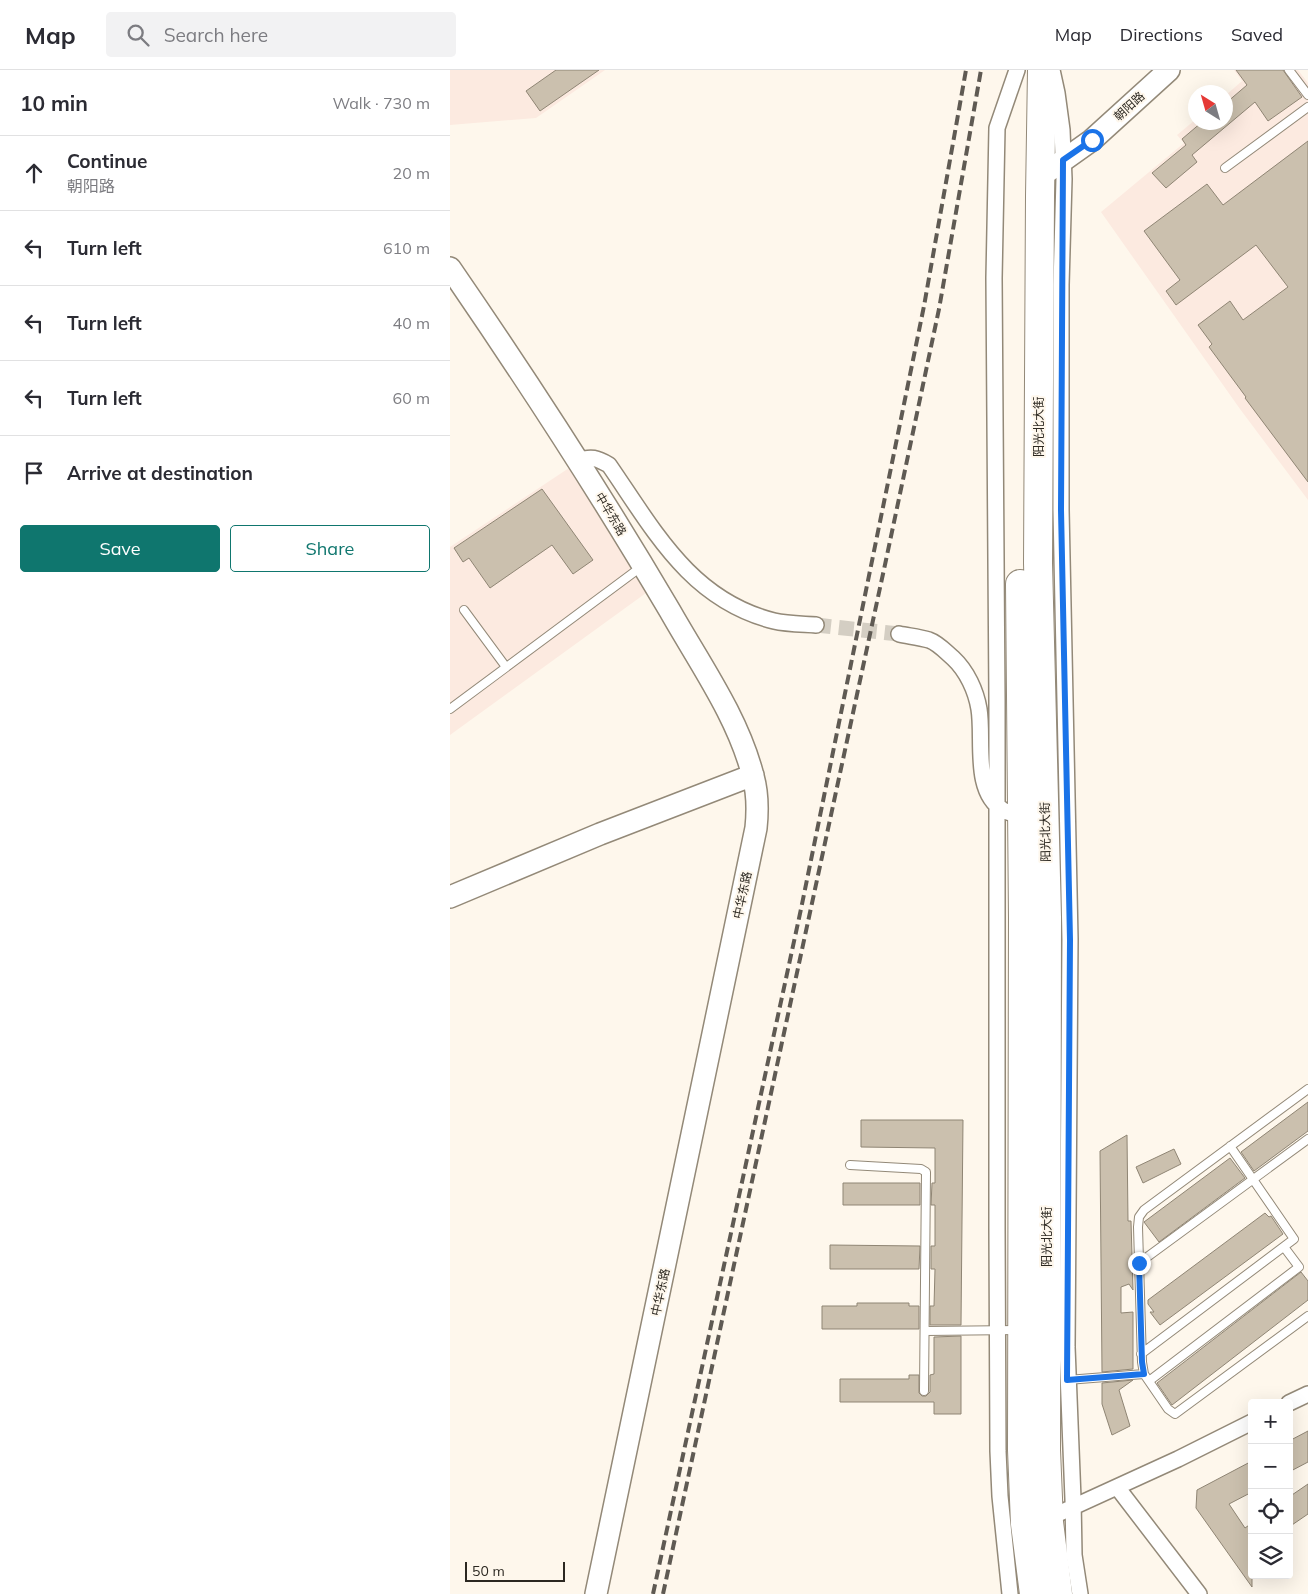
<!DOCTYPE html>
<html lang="en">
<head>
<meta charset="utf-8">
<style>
  body { margin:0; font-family:Mulish,"Noto Sans SC",sans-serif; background:#f2f2f3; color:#2b2b33 }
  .controls { position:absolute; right:15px; bottom:15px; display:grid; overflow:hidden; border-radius:5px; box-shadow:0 5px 20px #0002 }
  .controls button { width:45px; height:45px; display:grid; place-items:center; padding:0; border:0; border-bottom:1px solid #e1e1e2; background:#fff; color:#2b2b33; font:25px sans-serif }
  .compass { position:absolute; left:738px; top:15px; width:45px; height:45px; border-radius:50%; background:#fff; box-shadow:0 5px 20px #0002; rotate:323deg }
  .scale { position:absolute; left:15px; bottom:12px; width:100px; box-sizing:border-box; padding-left:5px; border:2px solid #2c2821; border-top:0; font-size:14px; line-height:18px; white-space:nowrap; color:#2c2821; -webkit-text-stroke:4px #fef7ec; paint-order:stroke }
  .stop { position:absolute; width:15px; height:15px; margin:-11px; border:4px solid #1a73e8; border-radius:50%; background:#fff }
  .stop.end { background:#1a73e8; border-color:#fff; box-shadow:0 1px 5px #0008 }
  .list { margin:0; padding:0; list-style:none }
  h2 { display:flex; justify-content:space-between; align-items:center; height:65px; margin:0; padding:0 20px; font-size:21px }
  h2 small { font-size:16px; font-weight:400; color:#7c7c81 }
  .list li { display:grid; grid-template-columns:32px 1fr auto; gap:15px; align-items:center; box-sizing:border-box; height:75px; padding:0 20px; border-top:1px solid #e1e1e2 }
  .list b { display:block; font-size:19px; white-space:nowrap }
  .list p { margin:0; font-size:16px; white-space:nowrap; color:#7c7c81 }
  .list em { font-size:16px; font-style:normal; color:#7c7c81 }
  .actions { display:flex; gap:10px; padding:15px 20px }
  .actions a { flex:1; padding:11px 0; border:1px solid #0f766e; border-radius:5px; text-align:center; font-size:18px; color:#0f766e }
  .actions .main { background:#0f766e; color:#fff }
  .icon { flex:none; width:28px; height:28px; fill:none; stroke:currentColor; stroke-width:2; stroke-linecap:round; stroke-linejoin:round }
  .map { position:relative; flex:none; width:858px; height:1524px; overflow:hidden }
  header { display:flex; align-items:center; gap:30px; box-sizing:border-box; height:70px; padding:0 25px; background:#fff; border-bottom:1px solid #e1e1e2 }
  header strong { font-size:24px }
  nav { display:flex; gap:28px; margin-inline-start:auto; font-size:18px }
  .search { width:350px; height:45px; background:#f2f2f3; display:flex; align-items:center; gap:12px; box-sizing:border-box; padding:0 18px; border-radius:5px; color:#7c7c81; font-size:19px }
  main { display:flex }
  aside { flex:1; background:#fff }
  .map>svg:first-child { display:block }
  .industrial { fill:#fceae0 }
  .building { fill:#cbc0ae; stroke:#8f8574 }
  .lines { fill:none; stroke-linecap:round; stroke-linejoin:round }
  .street-tunnel { stroke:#d4cec3; stroke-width:15; stroke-dasharray:15 8; stroke-linecap:butt }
  .lane-casing { stroke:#938978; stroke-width:10 }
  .street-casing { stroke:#938978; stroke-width:18 }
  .secondary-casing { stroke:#938978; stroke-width:24 }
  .highway-casing { stroke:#938978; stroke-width:30 }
  .lane { stroke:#fff; stroke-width:8 }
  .street { stroke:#fff; stroke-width:15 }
  .secondary { stroke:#fff; stroke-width:21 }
  .highway { stroke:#fff; stroke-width:28 }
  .rail { stroke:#5f5a53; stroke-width:4; stroke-dasharray:10 5; stroke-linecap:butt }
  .route { stroke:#1a73e8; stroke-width:6 }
  .labels { text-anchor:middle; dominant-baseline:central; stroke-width:4; stroke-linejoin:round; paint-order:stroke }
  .street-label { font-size:12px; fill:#2c2821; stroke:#fef7ec }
</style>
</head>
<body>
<header>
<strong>Map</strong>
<div class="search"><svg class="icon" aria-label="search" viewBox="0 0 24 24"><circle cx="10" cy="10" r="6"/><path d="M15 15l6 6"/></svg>Search here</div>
<nav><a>Map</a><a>Directions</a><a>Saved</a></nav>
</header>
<main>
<aside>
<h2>10 min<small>Walk · 730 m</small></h2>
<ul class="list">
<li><svg class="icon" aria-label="ahead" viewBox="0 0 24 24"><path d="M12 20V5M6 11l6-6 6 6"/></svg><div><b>Continue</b><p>朝阳路</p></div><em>20 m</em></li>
<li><svg class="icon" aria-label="left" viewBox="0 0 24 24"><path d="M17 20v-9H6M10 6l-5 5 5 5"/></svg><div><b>Turn left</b></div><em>610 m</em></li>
<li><svg class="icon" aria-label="left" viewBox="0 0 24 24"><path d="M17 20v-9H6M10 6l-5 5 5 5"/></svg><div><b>Turn left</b></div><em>40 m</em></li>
<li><svg class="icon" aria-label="left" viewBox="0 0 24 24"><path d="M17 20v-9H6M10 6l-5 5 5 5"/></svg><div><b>Turn left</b></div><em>60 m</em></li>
<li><svg class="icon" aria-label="arrive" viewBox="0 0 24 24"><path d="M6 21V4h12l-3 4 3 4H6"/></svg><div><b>Arrive at destination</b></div></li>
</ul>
<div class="actions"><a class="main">Save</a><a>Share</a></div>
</aside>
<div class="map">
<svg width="858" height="1524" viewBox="0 0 858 1524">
  <rect width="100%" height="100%" fill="#fef7ec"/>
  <!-- industrial -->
  <path class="industrial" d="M0,0H155L86,48L0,55Z
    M784,0H848L858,13V243L856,245L858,248V430L790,339L651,142L734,73L727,65L745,50L746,52H776V25L792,11Z
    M119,398L196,523L0,665V477Z"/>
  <!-- building -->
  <path class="building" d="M106,0H149L90,41L76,21Z
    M786,0H833L852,27L818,51L805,32L742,85L747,92L716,118L702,103L736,75L732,69L752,52H776V33L797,15Z
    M858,71V412L795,328L796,327L759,277L762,274L748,255L780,231L793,250L838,217L806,175L726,235L716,221L730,210L694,161L757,114L773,135Z
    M92,419L143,490L123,504L102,475L40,518L19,488L13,492L4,478Z
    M858,1032V1061L804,1101L791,1082Z
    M411,1050H513L511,1255H480V1236H484L485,1199H481V1176H485V1135H481L482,1113H485V1078L411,1077Z
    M677,1065L678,1151H681L683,1220L679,1214L671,1217V1243L683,1242V1299L652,1302L650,1081Z
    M724,1079L731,1094L693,1113L686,1097Z
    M780,1088L795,1108L709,1172L694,1152Z
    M393,1113H470V1135H393Z
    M815,1143L819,1147L821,1146L833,1164L710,1255L700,1242H704L698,1234V1230Z
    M380,1175L470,1176L469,1199H380Z
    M851,1202L858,1211V1230L722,1335L707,1313Z
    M407,1233H459V1236H469V1259H372V1236H407Z
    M511,1266V1344H484V1332H390V1309H459V1305H469V1323L472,1326H476L480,1322V1305L484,1304V1267Z
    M683,1310L669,1320L680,1356L662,1365L652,1334V1313Z
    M858,1361V1392L839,1402V1371Z
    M802,1391V1422L779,1434L795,1458L802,1453V1517L746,1438L747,1420Z
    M858,1414V1444L839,1457V1427Z"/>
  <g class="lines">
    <!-- street-tunnel -->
    <path class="street-tunnel" d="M366,555L449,564"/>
    <!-- lane casing -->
    <g class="lane-casing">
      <path id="lane" d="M839,0L858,25
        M775,98L858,37
        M14,540L56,597
        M0,639L191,497
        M858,1019L694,1140L689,1147L688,1157L692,1292L694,1304L718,1339L725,1344L858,1246
        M400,1095L471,1099L476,1102L474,1321
        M689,1193L858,1069
        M475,1261L568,1260
        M691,1284L844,1169L780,1076
        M617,1310L694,1304
        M699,1311L849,1197L834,1177"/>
    </g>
    <!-- street casing -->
    <g class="street-casing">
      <path id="street" d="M602,0L607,23L612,60L614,109L611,215V440L620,869L617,1277L623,1429L624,1485L630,1524
        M128,391C141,386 147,388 159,395C204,460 240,530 324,551C337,554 352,554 366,555
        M449,564C458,566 469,567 479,570C488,573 496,582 503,588C517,601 526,621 529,639C534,669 522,722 553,740C558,743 565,744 571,746
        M839,1333L858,1324
        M667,1417L749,1524
        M599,1448L728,1389L802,1352
        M560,1524L550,1426L548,1381L547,1158V630L544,208L547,58L567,0"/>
    </g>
    <!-- secondary casing -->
    <g class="secondary-casing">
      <path id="secondary" d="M590,107L642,70L719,0
        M0,198C77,310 151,424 220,541C250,594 288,647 303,706C308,724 308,739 306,758L146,1524
        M0,827L150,764L303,705"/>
    </g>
    <!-- highway casing -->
    <g class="highway-casing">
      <path id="highway" d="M592,0L590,126L588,493L597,847L596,1380L599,1452L608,1524
        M570,514L573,847L572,1380L575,1454L584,1524"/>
    </g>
    <!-- lane -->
    <use href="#lane" class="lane"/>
    <!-- street -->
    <use href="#street" class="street"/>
    <!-- secondary -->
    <use href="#secondary" class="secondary"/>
    <!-- highway -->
    <use href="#highway" class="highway"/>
    <!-- rail -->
    <path class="rail" d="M203,1524L351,839L474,236L516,0
      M213,1524L436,490L489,239L531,0"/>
  </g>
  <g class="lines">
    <!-- route -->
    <path class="route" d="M642,70L613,90L611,440L620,870L617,1310L694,1304L692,1292L689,1193"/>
  </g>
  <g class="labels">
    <!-- street labels -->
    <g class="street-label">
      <text transform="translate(679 36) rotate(-42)">朝阳路</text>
      <text transform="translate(588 357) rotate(-90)">阳光北大街</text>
      <text transform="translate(161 444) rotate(59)">中华东路</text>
      <text transform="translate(595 762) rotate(-91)">阳光北大街</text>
      <text transform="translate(292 825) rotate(-78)">中华东路</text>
      <text transform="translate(596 1167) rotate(-90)">阳光北大街</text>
      <text transform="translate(210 1222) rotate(-78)">中华东路</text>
    </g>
  </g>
</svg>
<div class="controls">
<button>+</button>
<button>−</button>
<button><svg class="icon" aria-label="locate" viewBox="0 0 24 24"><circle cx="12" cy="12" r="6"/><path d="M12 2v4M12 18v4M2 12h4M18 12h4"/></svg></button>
<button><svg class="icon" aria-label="layers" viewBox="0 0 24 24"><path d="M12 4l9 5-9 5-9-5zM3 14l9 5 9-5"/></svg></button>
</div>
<svg class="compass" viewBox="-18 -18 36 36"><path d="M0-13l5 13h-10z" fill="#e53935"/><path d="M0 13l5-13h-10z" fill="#7c7c81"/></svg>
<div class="scale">50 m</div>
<div class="stop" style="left:642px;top:70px"></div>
<div class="stop end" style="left:689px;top:1193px"></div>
</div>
</main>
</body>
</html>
